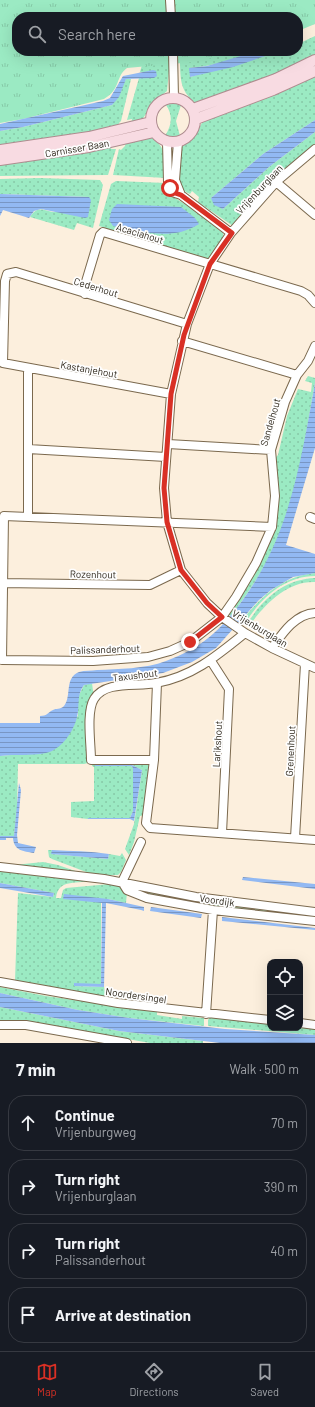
<!DOCTYPE html>
<html lang="en">
<head>
<meta charset="utf-8">
<style>
  body { margin:0; font-family:Barlow,sans-serif; background:#242831; color:#f1f3f6 }
  .controls { position:absolute; right:12px; bottom:12px; display:grid; overflow:hidden; border-radius:8px; box-shadow:0 4px 16px #0002 }
  .controls button { width:36px; height:36px; display:grid; place-items:center; padding:0; border:0; border-bottom:1px solid #363941; background:#171b24; color:#f1f3f6; font:20px sans-serif }
  .stop { position:absolute; width:12px; height:12px; margin:-9px; border:3px solid #d93025; border-radius:50%; background:#fff }
  .stop.end { background:#d93025; border-color:#fff; box-shadow:0 1px 4px #0008 }
  .list { margin:0; padding:0; list-style:none }
  h2 { display:flex; justify-content:space-between; align-items:center; height:52px; margin:0; padding:0 16px; font-size:17px }
  h2 small { font-size:13px; font-weight:400; color:#9ea1a6 }
  .list li { display:grid; grid-template-columns:26px 1fr auto; gap:12px; align-items:center; box-sizing:border-box; height:56px; margin:0 8px 8px; padding:0 8px; border:1px solid #363941; border-radius:16px }
  .list b { display:block; font-size:15px; white-space:nowrap }
  .list p { margin:0; font-size:13px; white-space:nowrap; color:#9ea1a6 }
  .list em { font-size:13px; font-style:normal; color:#9ea1a6 }
  .icon { flex:none; width:22px; height:22px; fill:none; stroke:currentColor; stroke-width:2; stroke-linecap:round; stroke-linejoin:round }
  .map { position:relative; flex:none; width:315px; height:1043px; overflow:hidden }
  .search { position:absolute; background:#171b24; box-shadow:0 4px 16px #0002; left:12px; right:12px; top:12px; height:44px; display:flex; align-items:center; gap:10px; box-sizing:border-box; padding:0 14px; border-radius:16px; color:#9ea1a6; font-size:15px }
  .sheet { height:308px; background:#171b24 }
  nav { display:flex; justify-content:space-around; align-items:center; box-sizing:border-box; height:56px; border-top:1px solid #363941; background:#171b24; font-size:11px; color:#9ea1a6 }
  nav a { display:grid; justify-items:center; gap:2px }
  nav .on { color:#d93025 }
  .map>svg:first-child { display:block }
  .grass { fill:url(#grass-dots) }
  .park { fill:url(#park-tufts) }
  .water { fill:url(#water-rules) }
  .lines { fill:none; stroke-linecap:round; stroke-linejoin:round }
  .minor-casing { stroke:#7b694e; stroke-width:10 }
  .major-casing { stroke:#ae8c8f; stroke-width:12 }
  .minor { stroke:#fff; stroke-width:8 }
  .major { stroke:#f8dbe2; stroke-width:10 }
  .route { stroke:#d93025; stroke-width:5 }
  .labels { text-anchor:middle; dominant-baseline:central; stroke-width:3.5; stroke-linejoin:round; paint-order:stroke }
  .street-label { font-size:10px; fill:#2d261a; stroke:#fefefe }
</style>
</head>
<body>
<div class="map">
<svg width="315" height="1043" viewBox="0 0 315 1043">
  <defs>
    <pattern id="grass-dots" width="8" height="8" patternUnits="userSpaceOnUse"><rect width="8" height="8" fill="#9beac3"/><path d="M2 2h.1M6 6h.1" fill="none" stroke="#86c9a7" stroke-width="1.8" stroke-linecap="round"/></pattern>
    <pattern id="park-tufts" width="24" height="20" patternUnits="userSpaceOnUse"><rect width="24" height="20" fill="#9beac3"/><path d="M3 7l-1-3M5 7V3M7 7l1-3M15 17l-1-3M17 17v-4M19 17l1-3" fill="none" stroke="#86c9a7"/></pattern>
    <pattern id="water-rules" width="6" height="5" patternUnits="userSpaceOnUse"><rect width="6" height="5" fill="#92b9f3"/><path d="M0 2.5h6" fill="none" stroke="#7896c4"/></pattern>
  </defs>
  <rect width="100%" height="100%" fill="#fcefdd"/>
  <!-- grass -->
  <path class="grass" d="M315,36V59L197,104C176,89 182,74 179,51H258C235,59 214,66 190,68V77L280,51H298V44Z
    M146,51L170,61L167,91L153,103L142,120L131,125L132,119L127,120L139,78H154L145,72H140Z
    M315,75V120L263,154L211,198L223,209L269,167L315,132V146L288,166L267,187L233,226L198,202L199,197L192,191L190,194C172,187 177,164 179,149L194,137L203,121Z
    M126,79H131L121,121L119,123L118,128L0,148V131L23,127L112,105Z
    M173,103L181,105L176,121L180,136L172,138L165,136C172,125 173,115 166,105Z
    M150,137C167,146 165,160 166,178L113,175L119,149L121,150L125,146L126,140Z
    M113,144L111,149H116L108,175L0,176V165Z
    M40,178L100,180L103,185L93,228L77,223L74,230L30,217C39,203 45,213 58,212C65,211 81,201 89,197L0,194V179Z
    M116,181L166,183L172,196L191,208L223,233L224,238L208,260L105,230L106,228L99,226L111,184Z
    M308,376L315,378V383C305,436 299,493 276,543C264,570 248,593 231,616L227,614L269,541L275,458L278,455L287,416L298,389L311,392L312,383L305,381Z
    M315,573V576C285,576 261,598 246,622L242,620C262,596 283,576 315,573Z
    M315,578V582C287,581 265,604 250,625L247,624C262,599 285,579 315,578Z
    M92,683L93,691L95,694L88,709V763L84,764H18L17,809L14,836H0V756L21,754L78,716V697L84,685Z
    M146,762L150,764L145,815L140,816L134,842L129,855L125,849L134,824L142,770L130,764H95V766H131L133,768V811L130,818H88V819L71,817V802L94,801V767L92,766V763Z
    M48,850H52V854L108,859L109,854L120,856L122,853L126,860L121,872L118,875H94L52,859L49,857Z
    M43,862L58,865L84,874L14,865Z
    M0,871L93,881C79,884 58,878 56,898H61L63,890L66,888L110,884L118,885L127,892L126,903L108,899L101,902V984H74V986L104,987L106,998L15,981L18,893L53,897L54,893L0,883Z
    M129,887L167,896L315,915V919L251,912L155,898Z
    M0,987L46,996L157,1012V1015L182,1019V1016L204,1018V1026L129,1018L78,1010L0,993Z
    M0,1007L119,1031L203,1041V1043H150L37,1023L0,1022Z
    M210,1017L270,1022V1028H300V1025L315,1026V1035L208,1026V1020Z"/>
  <!-- park -->
  <path class="park" d="M0,0H315V24L298,31V17H17V51H245L193,62L127,68C115,77 121,89 104,99L23,119L0,123Z"/>
  <!-- water -->
  <path class="water" d="M258,51H280L233,67L190,77L189,68L207,66Z
    M153,70L156,71L157,76L154,78L126,79L119,97L112,105L23,127L0,131V124L103,101L110,98L123,76Z
    M315,120V132L269,167L223,209L214,205L211,198L263,154Z
    M0,194L89,197L91,200L88,217L85,218L41,209L34,211L29,218L3,210L0,216Z
    M117,204L181,207L195,218L199,224C173,241 142,232 113,226L109,220L112,209Z
    M315,383V448L286,545L315,554V573L293,577L271,590L259,600L216,648L192,662L163,673L84,685C76,696 80,706 77,717C74,731 61,750 46,753C31,756 15,754 0,756V723H40V716C47,716 47,713 53,710C56,708 60,710 64,706C72,696 64,678 79,672C85,670 91,671 97,670C118,669 145,669 166,661C201,648 220,631 242,601C290,536 301,460 315,383Z
    M95,764H130L142,770L134,821L130,819H88V818H130L133,811V768L131,766H95Z
    M19,783L21,790L17,835L18,843L36,847L34,853C23,851 14,851 13,838H6V840H0V836H14Z
    M52,850C71,851 90,851 109,854L108,859L51,854Z
    M243,877L315,884V889L242,880Z
    M0,883L54,893L53,897L0,888Z
    M64,894L108,899L144,907V911L141,910L106,903L104,987L74,986V983L101,984L102,903L63,899Z
    M151,907L202,914L201,918L150,911Z
    M222,917L315,928V930L222,921Z
    M0,993L78,1010L129,1018L225,1029L315,1035V1043H220L119,1031L0,1007Z"/>
  <g class="lines">
    <!-- minor casing -->
    <g class="minor-casing">
      <path id="minor" d="M170,0L171,17
        M173,51L174,98
        M167,142L168,182L172,192L181,195L231,233
        M178,142L175,180L181,195
        M315,149L276,182L231,233L210,264L187,324L171,394L164,488L167,522L181,570L207,603L222,617L245,633L272,648L315,668
        M276,182L315,215
        M85,294V285L100,235L103,232L301,291L308,295L315,303
        M182,341L297,375
        M171,394L3,363L5,281L7,274L16,272L187,324
        M168,444L271,450
        M28,449L166,457
        M28,516V368
        M310,517L315,519
        M272,527L4,516L2,660L93,661L148,657L170,651L190,642L222,617L236,597L256,563L272,527L275,496L271,450L285,402L297,375L308,361L315,346
        M1,583L150,585L181,570
        M272,648C282,634 295,614 315,613
        M211,661L229,689L222,833
        M157,683L154,760L146,823L150,828L315,840
        M154,760H91C91,744 86,712 94,699C105,680 137,687 156,683C192,677 218,655 245,633
        M295,838L305,664
        M141,842L122,882L127,890L147,898L213,910L315,921
        M0,867L104,879L196,897L315,912
        M0,982L118,1003L270,1020
        M206,1014L213,910
        M300,1023L315,1025
        M0,1025H26L127,1043"/>
    </g>
    <!-- major casing -->
    <g class="major-casing">
      <path id="major" d="M151 120a22 22 0 1 1 44 0a22 22 0 1 1-44 0Z
        M193,109L276,79L315,60
        M196,119L273,90L315,71
        M0,150L89,137L151,122
        M0,160L89,147L154,132"/>
    </g>
    <!-- minor -->
    <use href="#minor" class="minor"/>
    <!-- major -->
    <use href="#major" class="major"/>
  </g>
  <g class="lines">
    <!-- route -->
    <path class="route" d="M170,188L172,192L181,195L232,233L210,264L184,335L171,394L164,488L167,522L181,570L207,603L222,617L190,642"/>
  </g>
  <g class="labels">
    <!-- street labels -->
    <g class="street-label">
      <text transform="translate(77 148) rotate(-10)">Carnisser Baan</text>
      <text transform="translate(259 189) rotate(-47)">Vrijenburglaan</text>
      <text transform="translate(140 233) rotate(17)">Acaciahout</text>
      <text transform="translate(96 287) rotate(17)">Cederhout</text>
      <text transform="translate(89 369) rotate(10)">Kastanjehout</text>
      <text transform="translate(270 422) rotate(-74)">Sandelhout</text>
      <text transform="translate(93 574) rotate(1)">Rozenhout</text>
      <text transform="translate(260 628) rotate(31)">Vrijenburglaan</text>
      <text transform="translate(105 649) rotate(-2)">Palissanderhout</text>
      <text transform="translate(135 675) rotate(-7)">Taxushout</text>
      <text transform="translate(217 744) rotate(-87)">Larikshout</text>
      <text transform="translate(290 751) rotate(-87)">Grenenhout</text>
      <text transform="translate(217 900) rotate(8)">Voordijk</text>
      <text transform="translate(136 995) rotate(8)">Noordersingel</text>
    </g>
  </g>
</svg>
<div class="controls">
<button><svg class="icon" aria-label="locate" viewBox="0 0 24 24"><circle cx="12" cy="12" r="6"/><path d="M12 2v4M12 18v4M2 12h4M18 12h4"/></svg></button>
<button><svg class="icon" aria-label="layers" viewBox="0 0 24 24"><path d="M12 4l9 5-9 5-9-5zM3 14l9 5 9-5"/></svg></button>
</div>
<div class="stop" style="left:170px;top:188px"></div>
<div class="stop end" style="left:190px;top:642px"></div>
<div class="search"><svg class="icon" aria-label="search" viewBox="0 0 24 24"><circle cx="10" cy="10" r="6"/><path d="M15 15l6 6"/></svg>Search here</div>
</div>
<section class="sheet">
<h2>7 min<small>Walk · 500 m</small></h2>
<ul class="list">
<li><svg class="icon" aria-label="ahead" viewBox="0 0 24 24"><path d="M12 20V5M6 11l6-6 6 6"/></svg><div><b>Continue</b><p>Vrijenburgweg</p></div><em>70 m</em></li>
<li><svg class="icon" aria-label="right" viewBox="0 0 24 24"><path d="M7 20v-9h11M14 6l5 5-5 5"/></svg><div><b>Turn right</b><p>Vrijenburglaan</p></div><em>390 m</em></li>
<li><svg class="icon" aria-label="right" viewBox="0 0 24 24"><path d="M7 20v-9h11M14 6l5 5-5 5"/></svg><div><b>Turn right</b><p>Palissanderhout</p></div><em>40 m</em></li>
<li><svg class="icon" aria-label="arrive" viewBox="0 0 24 24"><path d="M6 21V4h12l-3 4 3 4H6"/></svg><div><b>Arrive at destination</b></div></li>
</ul>
</section>
<nav>
<a class="on"><svg class="icon" aria-label="map" viewBox="0 0 24 24"><path d="M3 6l6-2 6 2 6-2v14l-6 2-6-2-6 2zM9 4v14M15 6v14"/></svg>Map</a>
<a><svg class="icon" aria-label="directions" viewBox="0 0 24 24"><path d="M12 3l9 9-9 9-9-9zM9 14v-3h6M13 9l2 2-2 2"/></svg>Directions</a>
<a><svg class="icon" aria-label="saved" viewBox="0 0 24 24"><path d="M7 4h10v16l-5-4-5 4z"/></svg>Saved</a>
</nav>
</body>
</html>
